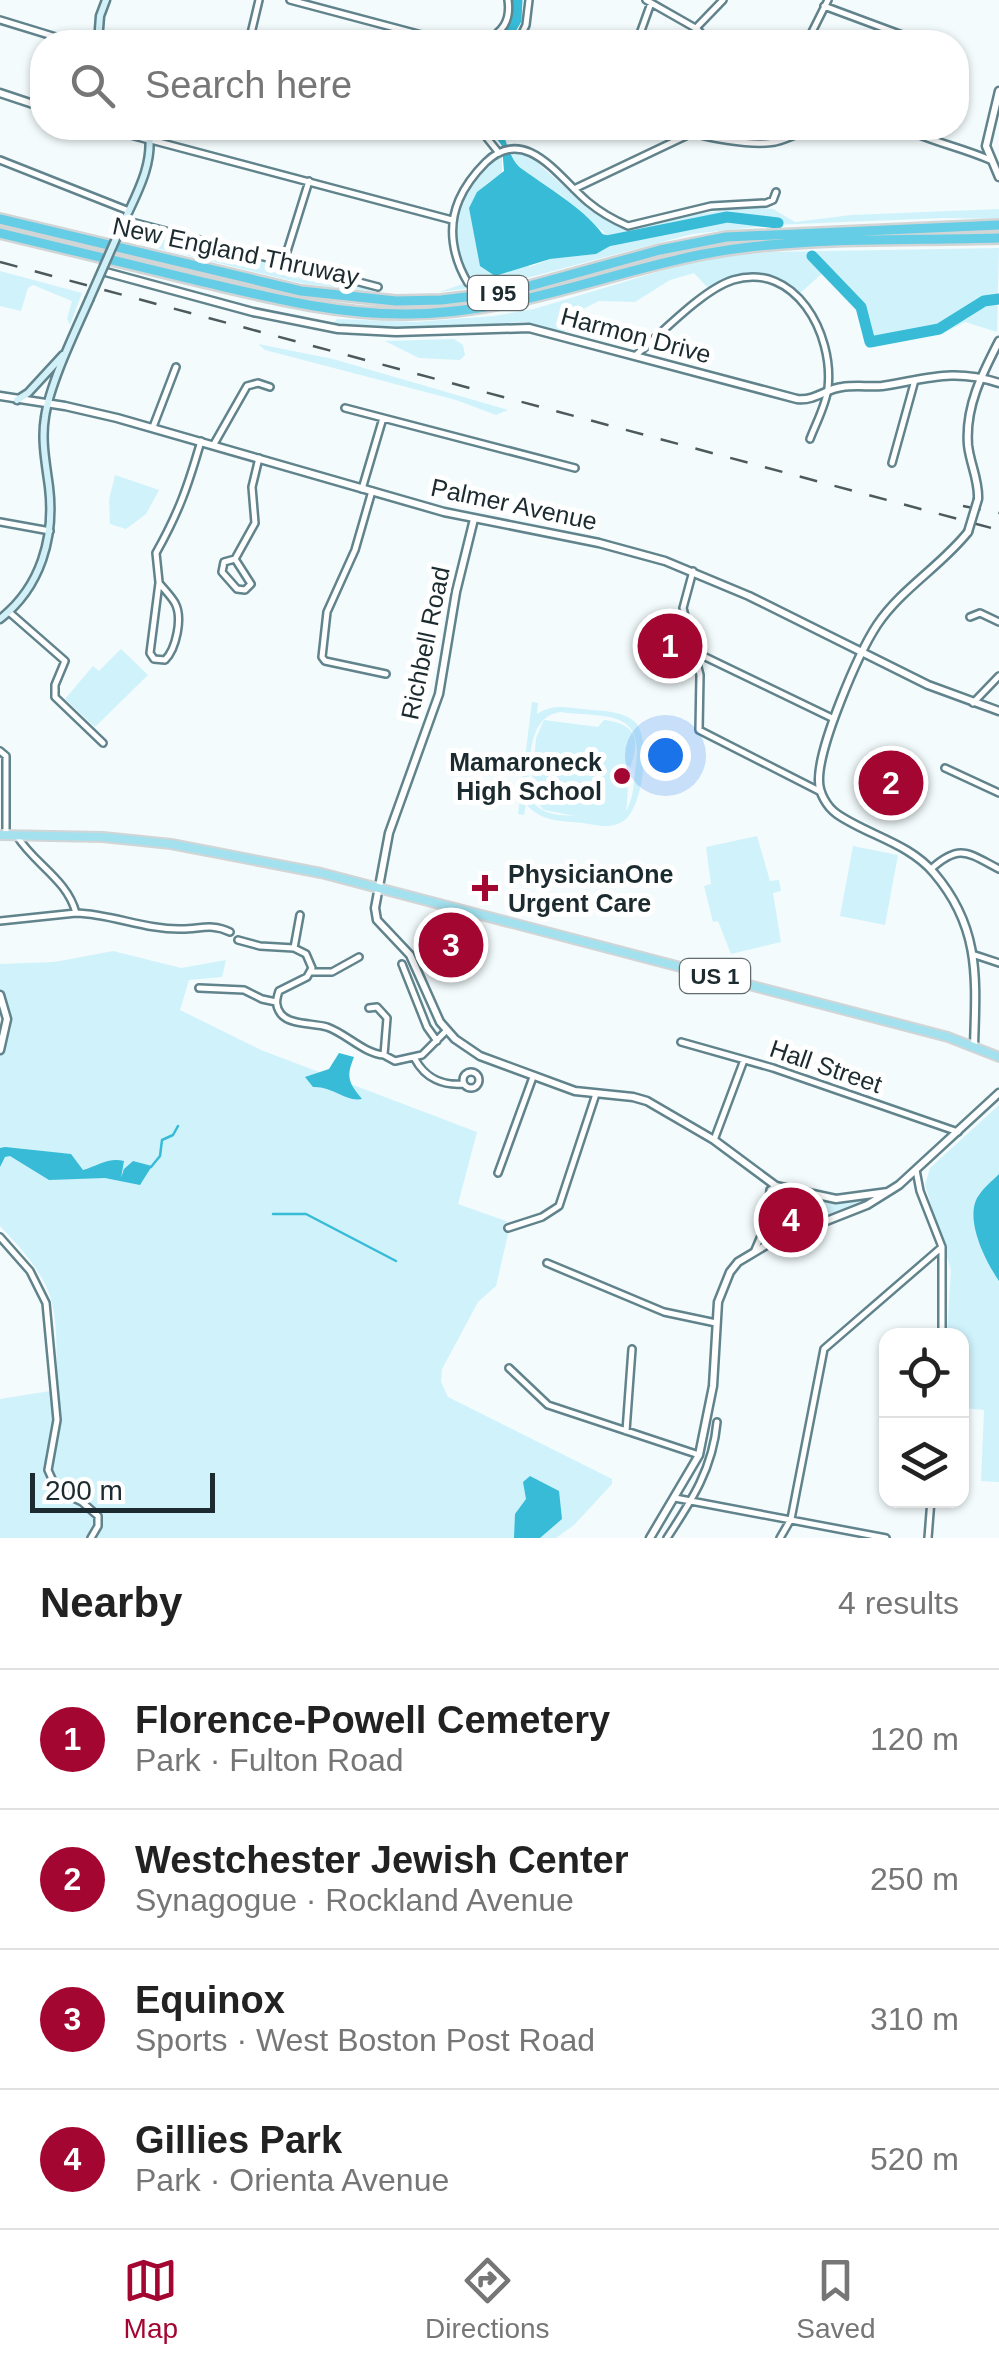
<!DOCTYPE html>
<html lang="en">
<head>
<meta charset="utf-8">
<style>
  body { margin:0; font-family:Helvetica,sans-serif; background:#f6f6f6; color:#222 }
  .controls { position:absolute; right:30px; bottom:30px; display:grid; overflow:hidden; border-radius:20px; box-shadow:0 2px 8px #0004 }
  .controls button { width:90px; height:90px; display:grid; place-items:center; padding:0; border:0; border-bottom:2px solid #e0e0e0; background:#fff; color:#222; font:50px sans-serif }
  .scale { position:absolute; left:30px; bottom:25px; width:185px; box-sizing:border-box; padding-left:10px; border:5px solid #1c2b2f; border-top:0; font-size:28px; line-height:35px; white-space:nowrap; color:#1c2b2f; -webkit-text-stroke:8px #fff; paint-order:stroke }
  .you { position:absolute; left:665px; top:755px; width:35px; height:35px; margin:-25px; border:8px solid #fff; border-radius:50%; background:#1a73e8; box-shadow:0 0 0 15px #1a73e833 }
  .badge { display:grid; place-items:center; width:65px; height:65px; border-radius:50%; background:#a30631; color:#fff; font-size:32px; font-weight:700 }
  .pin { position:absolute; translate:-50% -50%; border:5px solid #fff; box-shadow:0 2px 10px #0006 }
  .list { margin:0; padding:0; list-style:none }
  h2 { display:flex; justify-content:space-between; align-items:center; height:130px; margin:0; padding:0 40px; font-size:42px }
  h2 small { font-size:32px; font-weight:400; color:#767676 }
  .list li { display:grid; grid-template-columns:65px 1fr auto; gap:30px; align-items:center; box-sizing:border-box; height:140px; padding:0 40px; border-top:2px solid #e0e0e0 }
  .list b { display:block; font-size:38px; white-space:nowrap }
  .list p { margin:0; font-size:32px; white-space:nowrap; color:#767676 }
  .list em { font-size:32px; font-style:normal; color:#767676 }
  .icon { flex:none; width:55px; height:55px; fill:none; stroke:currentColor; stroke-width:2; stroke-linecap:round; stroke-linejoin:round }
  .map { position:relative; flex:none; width:999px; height:1538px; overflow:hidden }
  .search { position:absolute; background:#fff; box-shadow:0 2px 8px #0004; left:30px; right:30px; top:30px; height:110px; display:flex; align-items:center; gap:25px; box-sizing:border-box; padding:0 35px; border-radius:40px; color:#767676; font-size:38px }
  .sheet { height:690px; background:#fff }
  nav { display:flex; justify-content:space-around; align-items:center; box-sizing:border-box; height:140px; border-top:2px solid #e0e0e0; background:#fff; font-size:28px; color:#767676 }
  nav a { display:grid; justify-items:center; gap:5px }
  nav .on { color:#a30631 }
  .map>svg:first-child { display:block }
  .green { fill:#d0f2fb; fill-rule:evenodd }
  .water { fill:#37bbd6 }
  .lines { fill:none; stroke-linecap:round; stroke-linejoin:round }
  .stream { stroke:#37bbd6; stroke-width:2.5 }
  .river { stroke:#37bbd6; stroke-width:11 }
  .minor-casing { stroke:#60838c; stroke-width:10 }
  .tertiary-casing { stroke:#60838c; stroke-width:11 }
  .secondary-casing { stroke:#60838c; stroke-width:11 }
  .primary-casing { stroke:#d2d5d5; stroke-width:12 }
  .motorway-casing { stroke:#d2d5d5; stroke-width:14 }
  .minor { stroke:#fff; stroke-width:5 }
  .tertiary { stroke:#fff; stroke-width:6 }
  .secondary { stroke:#d1f0f7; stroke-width:6 }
  .primary { stroke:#a3e1ef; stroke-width:8 }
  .motorway { stroke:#65cde5; stroke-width:9 }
  .rail { stroke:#4c595d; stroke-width:2.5; stroke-dasharray:18 18; stroke-linecap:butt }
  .tertiary-bridge-casing { stroke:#60838c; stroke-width:11; stroke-linecap:butt }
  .secondary-bridge-casing { stroke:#60838c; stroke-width:11; stroke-linecap:butt }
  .tertiary-bridge { stroke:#fff; stroke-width:6 }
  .secondary-bridge { stroke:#d1f0f7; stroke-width:6 }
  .poi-dot { fill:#a30631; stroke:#fff; stroke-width:4 }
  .labels { text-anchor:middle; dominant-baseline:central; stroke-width:10; stroke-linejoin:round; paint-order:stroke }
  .shield { fill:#fff; stroke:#606b6d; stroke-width:2.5 }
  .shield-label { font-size:22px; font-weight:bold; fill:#1c2b2f }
  .street-label { font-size:25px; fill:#1c2b2f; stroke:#fff }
  .poi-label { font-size:25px; font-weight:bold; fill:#1c2b2f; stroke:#fff; text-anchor:end }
</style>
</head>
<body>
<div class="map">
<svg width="999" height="1538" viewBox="0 0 999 1538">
  <rect width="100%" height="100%" fill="#f3fbfd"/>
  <!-- green -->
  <path class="green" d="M525,152L586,206L627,229L680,217L745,207L773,209L795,222L851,215L999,209V219L943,218L773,225L692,234L504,284L439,292L472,281C444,235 459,185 502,156V175C486,181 477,192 469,208L530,267L550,259L596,254L607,241L604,232L575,211L565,198L518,167L511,153Z
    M131,227L142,228L380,292L305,284L123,240Z
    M999,248L997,332L965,322L942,334L867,346L855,305L825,271L799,294C770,268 741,270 708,288L694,273L670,280L635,302L599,301L571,315L564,332L525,322L414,329L333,324L337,319L416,322L494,316L534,309L677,266L725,256L769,252Z
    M0,271L82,293L70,325L67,319L72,301L33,285L28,288L21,311L0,306Z
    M454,339L463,345L465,355L460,360L419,358L385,341Z
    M258,344L333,359L508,410L496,415L456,400L265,350Z
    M115,475L159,490L146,514L126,529L110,524L109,500Z
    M121,649L148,675L95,727L65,699L93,666L99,671Z
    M532,702L538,703L537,714C552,704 565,707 582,709C599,711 622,710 635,722C652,738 643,811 622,822C610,829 596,825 583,823C562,821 541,822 526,804L524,815L518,814ZM560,712C603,718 644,708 636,764C634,780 634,798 626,811C628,799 627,778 631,765C640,738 636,724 604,720L598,727L544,720L536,738L531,796L544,810L575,816C554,815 536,814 527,792C531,764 526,717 560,712Z
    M757,836L770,881L779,880L781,891L773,893L781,942L731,954L718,921L713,922L704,886L711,884L706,847Z
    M853,846L898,855L885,925L840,916Z
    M113,951L181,968L226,960L222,977L189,980L180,1010L261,1050L477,1132L458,1204L506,1221L509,1230L496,1286L478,1302L442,1369L441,1382L448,1397L612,1479V1484L574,1525L556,1538H0V1399L50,1391L57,1385C56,1302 60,1289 0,1226V1057L11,1029L8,1008L0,989V964L54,962Z
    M999,1105V1174L978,1195L975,1204L982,1246L999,1281V1482L981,1481L984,1410L962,1408V1336L947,1335L951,1270L925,1185L930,1168Z
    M773,1192L790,1196L862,1201L766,1239Z"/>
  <!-- water -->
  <path class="water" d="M489,128H500C507,140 510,161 522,169C551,190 594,214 610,246L596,254L550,259L495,276L480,266L469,208L477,192L504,171L502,146Z
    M339,1053L354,1057C346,1077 348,1082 362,1099C345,1102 333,1086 313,1087L305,1077L329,1069Z
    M5,1147L71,1154L83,1170C97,1166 109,1157 124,1161L121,1178L124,1169L133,1161L152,1166L140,1185L105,1178L49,1180L10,1156L5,1157L0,1167V1148Z
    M999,1174V1281C986,1262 965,1221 977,1198C982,1189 992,1181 999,1174Z
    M530,1476L559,1491L562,1519L540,1538H514L515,1514L526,1499L523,1482Z"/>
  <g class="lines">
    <!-- stream -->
    <path class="stream" d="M151,1167L160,1156L162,1140L173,1135L178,1126
      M273,1214H306L396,1261"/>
    <!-- river -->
    <path class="river" d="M503,42L516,20L517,0
      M593,237L607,241L727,217L778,223
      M812,256L861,307L870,342L939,329L984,301L999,299"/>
    <!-- minor casing -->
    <g class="minor-casing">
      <path id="minor" d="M290,0L448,42
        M646,0L697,29L709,42
        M824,6L921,42
        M0,20L72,42
        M696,28L723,0
        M249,42L259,0
        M484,42C503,32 511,21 508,0
        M518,42L526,25L529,0
        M637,42L651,3
        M807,42L828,0
        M479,128L499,153
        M682,128C701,138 753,146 775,142C788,139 800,132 812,128
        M904,128C931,142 961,147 990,160
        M151,140L452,220
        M0,160L129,211
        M574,189L692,133
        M124,220L378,287
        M284,261L309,181
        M468,283C453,258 447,228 459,200C465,186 475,173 486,162C526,124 559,178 588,202C600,212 614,220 628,226L711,206L766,203L773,200L776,192
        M636,355C662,333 702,290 733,280C795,261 834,334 828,388C826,405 816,423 810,439
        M345,408L575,468
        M153,427L176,367
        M214,444L247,386L258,383L270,387
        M892,463L915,380
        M362,489L383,418
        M372,491L355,550L327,612L322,657L325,661L386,674
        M0,522L50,531
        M235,559L255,523L252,487L259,458
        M235,559L251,584L245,590L237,589L222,572L224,562Z
        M693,571L683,608L700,675L699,730L821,792
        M159,582L156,553C179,512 188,486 201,441
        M159,583C164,589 171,596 175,603C183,618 176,649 165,660L154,659L150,653Z
        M9,612L65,661L55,685V697L103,743
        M970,617L980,613L999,622
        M695,652L834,719
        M973,703L999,676
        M0,751L6,756V835
        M945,768L999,793
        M17,836C34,864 67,879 76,913C112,914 146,930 182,929C200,929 212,923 230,932
        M931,869C960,843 968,853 999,869
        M0,921L76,913
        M238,940L260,946L294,948
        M294,948L306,954L312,968L307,977L279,991C276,1000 275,1006 281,1014C290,1025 313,1023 327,1027C347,1034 363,1053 384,1055
        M294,948L300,915
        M975,955L999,963
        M402,964L427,1027L437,1041
        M312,972H332L359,957
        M199,988L244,990L262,999L276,1002
        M369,1008L377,1007L387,1018L384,1055L395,1061L422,1055L446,1031
        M681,1042L773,1068L958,1132
        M415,1059C425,1078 443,1086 464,1084
        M463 1080a8 8 0 1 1 16 0a8 8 0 1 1-16 0Z
        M714,1140L744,1060
        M916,1170L920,1191L942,1247V1336
        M498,1173L533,1077
        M508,1228L542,1217L559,1206L596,1094
        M0,1237L30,1271L46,1303L57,1420L48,1470L57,1490L82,1502L98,1516V1526L91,1538
        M755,1250L767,1222L770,1190L776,1186
        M547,1263L664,1312L716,1323
        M509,1368L548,1405L699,1455
        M626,1431L632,1349
        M675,1498L886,1538
        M667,1538C692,1500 713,1468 717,1422
        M780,1538L791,1519L824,1349L942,1247
        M928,1538L931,1500"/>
    </g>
    <!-- tertiary casing -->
    <g class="tertiary-casing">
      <path id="tertiary" d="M999,91L986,146L999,177
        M0,93L42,107
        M107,128L151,140
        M102,271L253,312L338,329L396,332L529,328L797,399C816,401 825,389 842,387C855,385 869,387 882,386C927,379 953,368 999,383
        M0,396L65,406L117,418L444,512L599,543L665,561L749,596L928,685L999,711
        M978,499C979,480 970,464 968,445C965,407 982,374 999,341
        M474,519L456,592L439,694L389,833L375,908L377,920L410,955L440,1022L455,1039L480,1056L575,1091L633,1097L647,1101L714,1140L776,1186L836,1199L888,1192
        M968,532C941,566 901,589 877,625C858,654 818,747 819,781C819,793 827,807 837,814C867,835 909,843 934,873C981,928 976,979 974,1046
        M0,995L7,1019L0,1050
        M650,1538L699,1455L713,1386L718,1302L730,1272L738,1262L768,1244L867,1205L899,1185L999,1093"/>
    </g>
    <!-- secondary casing -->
    <g class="secondary-casing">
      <path id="secondary" d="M98,42L100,16L106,0
        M118,234C133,200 156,165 148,128
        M17,400L28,393L63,355
        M0,619C41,587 55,537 49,487C46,464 41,440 45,417C50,383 75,332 89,300"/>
    </g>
    <!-- primary casing -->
    <g class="primary-casing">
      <path id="primary" d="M0,835L103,837L171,844L321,873L948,1037L999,1057"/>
    </g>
    <!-- motorway casing -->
    <g class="motorway-casing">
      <path id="motorway" d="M0,219L301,291L396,301L441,300L508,292L660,250L726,237L999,225
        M0,233C66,249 133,265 199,281C268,297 336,315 408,314C516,313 601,274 704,254C796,236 904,241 999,238"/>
    </g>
    <!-- minor -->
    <use href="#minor" class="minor"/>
    <!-- tertiary -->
    <use href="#tertiary" class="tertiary"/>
    <!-- secondary -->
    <use href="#secondary" class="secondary"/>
    <!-- primary -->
    <use href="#primary" class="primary"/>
    <!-- motorway -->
    <use href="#motorway" class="motorway"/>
    <!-- rail -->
    <path class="rail" d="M0,262L999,530
      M963,506L999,513"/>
    <!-- tertiary-bridge casing -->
    <g class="tertiary-bridge-casing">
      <path id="tertiary-bridge" d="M968,532L978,499"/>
    </g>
    <!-- secondary-bridge casing -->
    <g class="secondary-bridge-casing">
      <path id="secondary-bridge" d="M89,300L118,234"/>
    </g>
    <!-- tertiary-bridge -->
    <use href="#tertiary-bridge" class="tertiary-bridge"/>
    <!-- secondary-bridge -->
    <use href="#secondary-bridge" class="secondary-bridge"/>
  </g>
  <!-- markers -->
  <g class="poi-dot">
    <circle cx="622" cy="776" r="10"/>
    <path d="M480 873h10v10h10v10h-10v10h-10v-10h-10v-10h10z"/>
  </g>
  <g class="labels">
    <!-- shield labels -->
    <g class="shield">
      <rect x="468" y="276" width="60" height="34" rx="8"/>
      <rect x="680" y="959" width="70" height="34" rx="8"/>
    </g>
    <g class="shield-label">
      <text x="498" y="293">I 95</text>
      <text x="715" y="976">US 1</text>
    </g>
    <!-- street labels -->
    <g class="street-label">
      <text transform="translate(236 251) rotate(12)">New England Thruway</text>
      <text transform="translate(636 335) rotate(15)">Harmon Drive</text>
      <text transform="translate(514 504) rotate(12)">Palmer Avenue</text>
      <text transform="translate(425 643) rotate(-78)">Richbell Road</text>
      <text transform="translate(826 1066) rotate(19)">Hall Street</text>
    </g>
    <!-- poi labels -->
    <g class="poi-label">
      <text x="602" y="762">Mamaroneck<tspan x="602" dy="29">High School</tspan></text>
      <text x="508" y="874" text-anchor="start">PhysicianOne<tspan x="508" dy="29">Urgent Care</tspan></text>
    </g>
  </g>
</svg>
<div class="controls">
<button><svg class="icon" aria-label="locate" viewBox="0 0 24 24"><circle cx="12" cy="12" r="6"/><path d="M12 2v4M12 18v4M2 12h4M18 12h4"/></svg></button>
<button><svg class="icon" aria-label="layers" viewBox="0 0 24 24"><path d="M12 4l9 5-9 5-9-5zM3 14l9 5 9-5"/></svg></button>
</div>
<div class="scale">200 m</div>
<div class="you"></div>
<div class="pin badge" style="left:670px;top:646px">1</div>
<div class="pin badge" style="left:891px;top:783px">2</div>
<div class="pin badge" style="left:451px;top:945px">3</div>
<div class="pin badge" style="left:791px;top:1220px">4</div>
<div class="search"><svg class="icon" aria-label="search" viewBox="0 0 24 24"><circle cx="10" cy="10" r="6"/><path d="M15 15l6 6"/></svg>Search here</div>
</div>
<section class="sheet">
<h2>Nearby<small>4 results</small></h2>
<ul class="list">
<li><span class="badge">1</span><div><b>Florence-Powell Cemetery</b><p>Park · Fulton Road</p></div><em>120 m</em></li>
<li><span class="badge">2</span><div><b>Westchester Jewish Center</b><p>Synagogue · Rockland Avenue</p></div><em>250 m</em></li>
<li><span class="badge">3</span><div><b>Equinox</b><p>Sports · West Boston Post Road</p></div><em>310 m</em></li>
<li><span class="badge">4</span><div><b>Gillies Park</b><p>Park · Orienta Avenue</p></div><em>520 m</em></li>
</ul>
</section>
<nav>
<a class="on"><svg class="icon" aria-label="map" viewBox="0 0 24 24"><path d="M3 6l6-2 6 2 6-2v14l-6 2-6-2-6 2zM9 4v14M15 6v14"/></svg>Map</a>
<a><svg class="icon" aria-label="directions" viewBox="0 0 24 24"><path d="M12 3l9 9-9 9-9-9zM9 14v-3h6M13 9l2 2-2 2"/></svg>Directions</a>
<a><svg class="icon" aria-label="saved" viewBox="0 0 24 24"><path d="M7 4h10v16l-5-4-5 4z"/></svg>Saved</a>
</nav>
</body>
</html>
